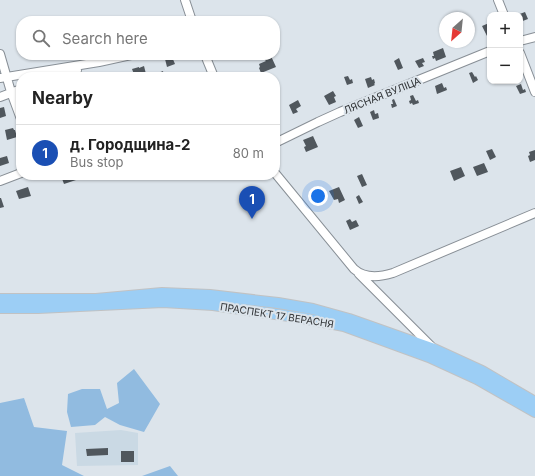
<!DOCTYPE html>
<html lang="en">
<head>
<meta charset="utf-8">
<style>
  body { margin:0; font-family:Inter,sans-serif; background:#f6f6f6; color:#222 }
  .controls { position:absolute; right:12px; top:12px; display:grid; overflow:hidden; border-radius:8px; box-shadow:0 1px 3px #0004 }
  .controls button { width:36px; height:36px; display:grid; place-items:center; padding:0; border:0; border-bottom:1px solid #e0e0e0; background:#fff; color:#222; font:20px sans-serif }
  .compass { position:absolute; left:439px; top:12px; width:36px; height:36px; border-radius:50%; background:#fff; box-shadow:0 1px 3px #0004; rotate:207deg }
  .you { position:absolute; left:318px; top:196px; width:14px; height:14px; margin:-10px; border:3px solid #fff; border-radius:50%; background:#1a73e8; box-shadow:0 0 0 6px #1a73e833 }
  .badge { display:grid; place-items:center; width:26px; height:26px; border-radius:50%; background:#b32900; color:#fff; font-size:13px; font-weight:700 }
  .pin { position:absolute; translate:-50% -33px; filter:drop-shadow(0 1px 2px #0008) }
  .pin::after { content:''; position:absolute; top:21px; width:14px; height:12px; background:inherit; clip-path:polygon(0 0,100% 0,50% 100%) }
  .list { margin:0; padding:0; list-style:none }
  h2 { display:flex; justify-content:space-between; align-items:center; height:52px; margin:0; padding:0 16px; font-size:17px }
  h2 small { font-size:13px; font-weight:400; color:#767676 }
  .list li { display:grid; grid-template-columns:26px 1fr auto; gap:12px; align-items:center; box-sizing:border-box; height:56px; padding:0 16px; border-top:1px solid #e0e0e0 }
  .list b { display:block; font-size:15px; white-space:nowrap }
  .list p { margin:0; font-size:13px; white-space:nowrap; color:#767676 }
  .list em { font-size:13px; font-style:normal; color:#767676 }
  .icon { flex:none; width:22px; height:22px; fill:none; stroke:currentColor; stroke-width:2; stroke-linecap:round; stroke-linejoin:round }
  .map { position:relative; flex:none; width:535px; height:476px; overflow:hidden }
  .search { position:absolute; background:#fff; box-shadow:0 1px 3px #0004; left:16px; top:16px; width:264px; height:44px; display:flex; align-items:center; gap:10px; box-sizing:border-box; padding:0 14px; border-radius:16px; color:#767676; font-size:15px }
  .panel { position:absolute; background:#fff; box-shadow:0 1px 3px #0004; left:16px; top:72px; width:264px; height:108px; border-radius:16px }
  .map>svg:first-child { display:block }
  .built { fill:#cad9e4 }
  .green { fill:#91bbe0 }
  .building { fill:#50575d }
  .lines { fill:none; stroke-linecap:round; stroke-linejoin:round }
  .minor-casing { stroke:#888f96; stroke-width:10 }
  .major-casing { stroke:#c1c2c3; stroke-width:12 }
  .minor { stroke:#fff; stroke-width:8 }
  .major { stroke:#9ccef5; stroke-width:10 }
  .labels { text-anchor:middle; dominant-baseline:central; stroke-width:4; stroke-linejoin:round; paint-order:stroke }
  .street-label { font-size:10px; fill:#303336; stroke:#dce4eb }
</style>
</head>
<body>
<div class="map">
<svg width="535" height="476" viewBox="0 0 535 476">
  <rect width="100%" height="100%" fill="#dce4eb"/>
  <!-- built -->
  <path class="built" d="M121,430L138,433V465L77,466L75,433Z"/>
  <!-- green -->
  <path class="green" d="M134,369L160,404L144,432L120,425L105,417L95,425L71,427L67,412L68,394L82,389H100L107,409L119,403L117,383Z
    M24,398L34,427L67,431L62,465L84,476H0V403Z
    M170,466L178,476H142Z"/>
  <!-- building -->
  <path class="building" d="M525,12L528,19L520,22V15H517Z
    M489,23L490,26V35L487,36L482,26Z
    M443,48L446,57L436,61L435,58L433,59L432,56H434L433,52Z
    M271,56L276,67L261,73L259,68L260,67L259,64L266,61L264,59Z
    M172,57L175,64L167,67L165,59Z
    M399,58L403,68L398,70L394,61Z
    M423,58L425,62L422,63L424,66L419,68L415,61Z
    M144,66L146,74L135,77L132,69L139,67V68Z
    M163,71L164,76L159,77L158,73Z
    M472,72L475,77L476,76L478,80L473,83L469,73Z
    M348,76L350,80L352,79L353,83L347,85L344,77Z
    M371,77L372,80L374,79L375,83L374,84L375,85L368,88L365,79Z
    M442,83L444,88L446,87L447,90L437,94L435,86Z
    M521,84L523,90L525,89L526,92L520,94L516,86Z
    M333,91L336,96L334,97L336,102L329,105L324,96Z
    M413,95L416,101L418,100L419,103L413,105L412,103L410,104L409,101L411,100L410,96Z
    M394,99L397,106L392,108L391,104H393L392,100Z
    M298,100L301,106L296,109L298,112L293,114L289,105Z
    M4,107L6,116L0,118V108Z
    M374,110L375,114L378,113L379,118L373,120L370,112Z
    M359,117L363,126L358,128L354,120Z
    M13,128L14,130H15L17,137L7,140L5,130Z
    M313,136L318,147L306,152L304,147L306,146L303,140Z
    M492,149L496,157L490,160L486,151Z
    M535,150V160L530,162L528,156L530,155L529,152Z
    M7,156L9,163L0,166V158Z
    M484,163L488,172L477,176L473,167Z
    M461,167L465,176L454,181L450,171Z
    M362,174L367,185L362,187L357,176Z
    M63,175H74L76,180L64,184L61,176Z
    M28,187L31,196L19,199L16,191Z
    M339,187L345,200L339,203L338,199L334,200L329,191Z
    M359,195L363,202L359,204L356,197Z
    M0,198H1L4,207L0,208Z
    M350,219L352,222L356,220L359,226L350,230L346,221Z
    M108,448V455L87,456L86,449Z
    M121,451H134V462H121Z"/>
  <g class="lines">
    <!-- minor casing -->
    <g class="minor-casing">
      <path id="minor" d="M185,0L192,21
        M498,0L504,15
        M520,41L535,37
        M520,53L535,92
        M0,54L11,92L21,119
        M205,55L214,77
        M56,77L77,70
        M0,78L99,62L131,55
        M0,97L21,89
        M275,143L318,122L340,112L490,51
        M275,173L354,269C365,279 380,277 393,273L535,213
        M0,181L21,173
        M359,274L433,348"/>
    </g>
    <!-- major casing -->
    <g class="major-casing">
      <path id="major" d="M0,299H96L162,293L210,295L278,303L313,309L349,319L434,349L482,371L535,402
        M0,308H38L163,302L213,305L303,318L344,326L429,357L477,379L535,412"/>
    </g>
    <!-- minor -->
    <use href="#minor" class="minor"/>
    <!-- major -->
    <use href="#major" class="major"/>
  </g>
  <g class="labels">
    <!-- street labels -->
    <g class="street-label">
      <text transform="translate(382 95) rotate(-22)">ЛЯСНАЯ ВУЛІЦА</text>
      <text transform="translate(277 315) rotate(9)">ПРАСПЕКТ 17 ВЕРАСНЯ</text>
    </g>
  </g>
</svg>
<div class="controls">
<button>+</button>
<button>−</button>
</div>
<svg class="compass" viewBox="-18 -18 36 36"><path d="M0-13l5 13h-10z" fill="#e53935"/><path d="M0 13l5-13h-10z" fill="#767676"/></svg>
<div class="you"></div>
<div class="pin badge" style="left:252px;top:219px;background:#1a4fb4">1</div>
<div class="search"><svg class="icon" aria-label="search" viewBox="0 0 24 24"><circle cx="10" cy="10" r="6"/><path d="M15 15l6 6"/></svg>Search here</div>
<section class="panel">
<h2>Nearby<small></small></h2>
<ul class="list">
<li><span class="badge" style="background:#1a4fb4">1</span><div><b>д. Городщина-2</b><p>Bus stop</p></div><em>80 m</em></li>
</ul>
</section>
</div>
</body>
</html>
